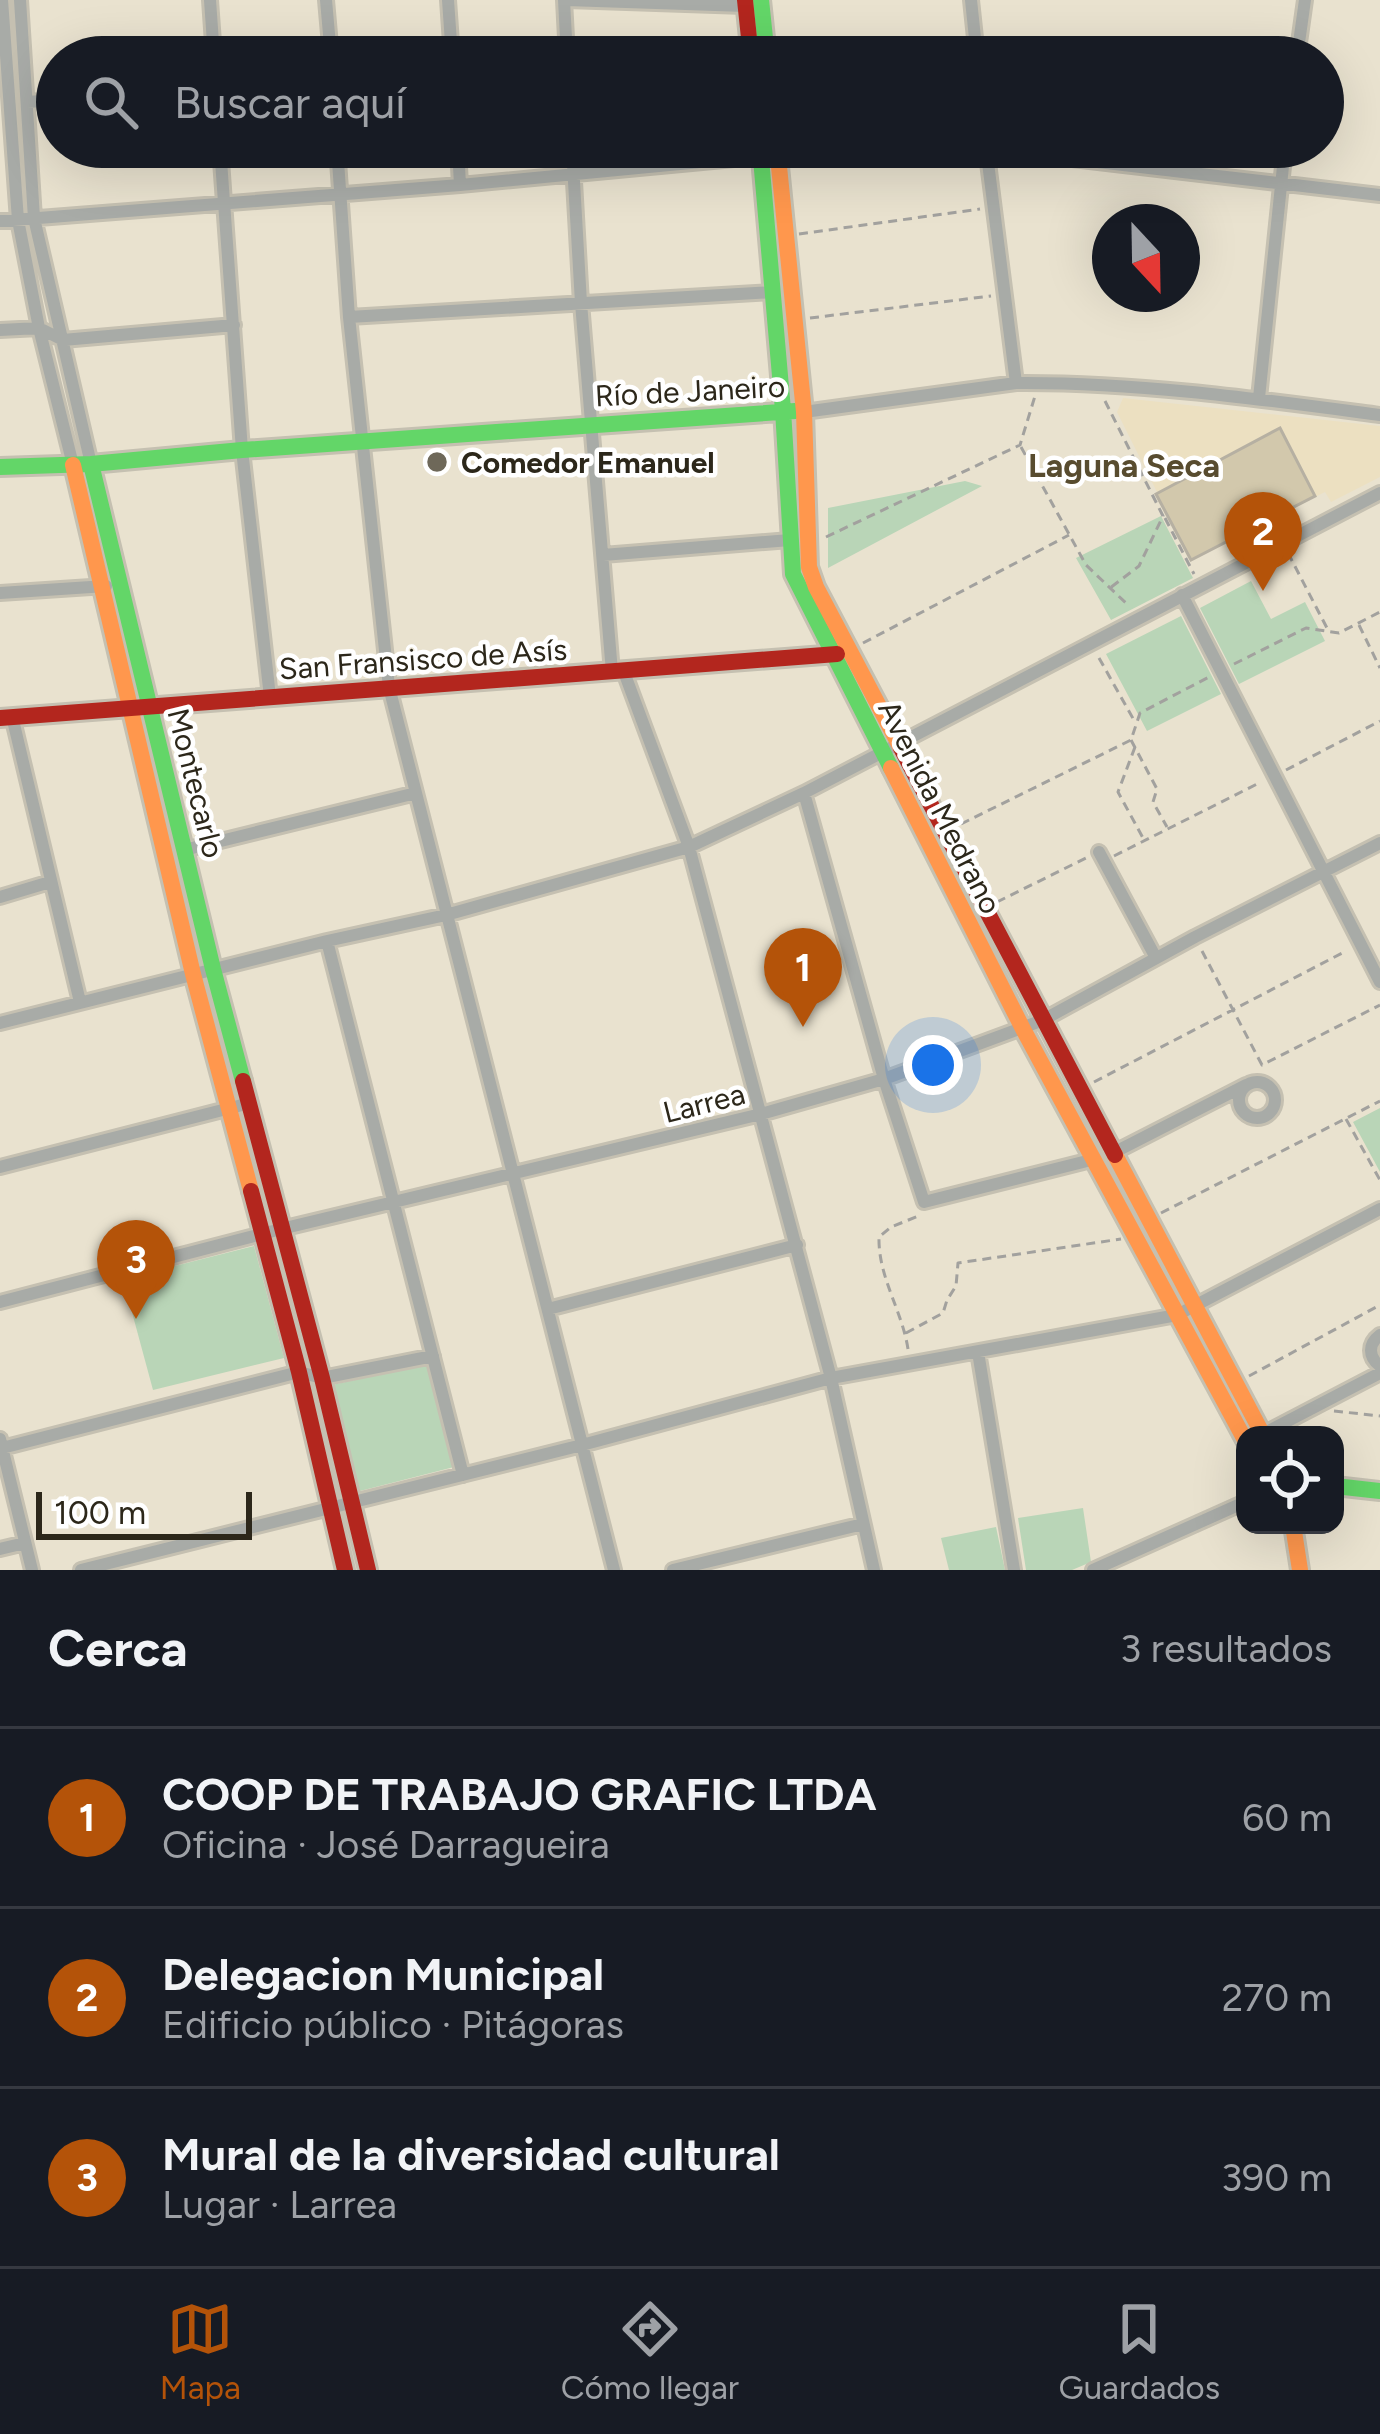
<!DOCTYPE html>
<html lang="es">
<head>
<meta charset="utf-8">
<style>
  body { margin:0; font-family:Figtree,sans-serif; background:#20242c; color:#f1f3f6 }
  .controls { position:absolute; right:36px; bottom:36px; display:grid; overflow:hidden; border-radius:24px; box-shadow:0 12px 48px #0002 }
  .controls button { width:108px; height:108px; display:grid; place-items:center; padding:0; border:0; border-bottom:3px solid #363941; background:#171b24; color:#f1f3f6; font:60px sans-serif }
  .compass { position:absolute; left:1092px; top:204px; width:108px; height:108px; border-radius:50%; background:#171b24; box-shadow:0 12px 48px #0002; rotate:158deg }
  .scale { position:absolute; left:36px; bottom:30px; width:216px; box-sizing:border-box; padding-left:12px; border:6px solid #2c271a; border-top:0; font-size:33px; line-height:42px; white-space:nowrap; color:#2c271a; -webkit-text-stroke:9px #fff; paint-order:stroke }
  .you { position:absolute; left:933px; top:1065px; width:42px; height:42px; margin:-30px; border:9px solid #fff; border-radius:50%; background:#1a73e8; box-shadow:0 0 0 18px #1a73e833 }
  .badge { display:grid; place-items:center; width:78px; height:78px; border-radius:50%; background:#b45309; color:#fff; font-size:39px; font-weight:700 }
  .pin { position:absolute; translate:-50% -99px; filter:drop-shadow(0 3px 6px #0008) }
  .pin::after { content:''; position:absolute; top:63px; width:42px; height:36px; background:inherit; clip-path:polygon(0 0,100% 0,50% 100%) }
  .list { margin:0; padding:0; list-style:none }
  h2 { display:flex; justify-content:space-between; align-items:center; height:156px; margin:0; padding:0 48px; font-size:51px }
  h2 small { font-size:39px; font-weight:400; color:#9ea1a6 }
  .list li { display:grid; grid-template-columns:78px 1fr auto; gap:36px; align-items:center; box-sizing:border-box; height:180px; padding:0 48px; border-top:3px solid #363941 }
  .list b { display:block; font-size:45px; white-space:nowrap }
  .list p { margin:0; font-size:39px; white-space:nowrap; color:#9ea1a6 }
  .list em { font-size:39px; font-style:normal; color:#9ea1a6 }
  .icon { flex:none; width:66px; height:66px; fill:none; stroke:currentColor; stroke-width:2; stroke-linecap:round; stroke-linejoin:round }
  .map { position:relative; flex:none; width:1380px; height:1570px; overflow:hidden }
  .search { position:absolute; background:#171b24; box-shadow:0 12px 48px #0002; left:36px; right:36px; top:36px; height:132px; display:flex; align-items:center; gap:30px; box-sizing:border-box; padding:0 42px; border-radius:66px; color:#9ea1a6; font-size:45px }
  .sheet { height:696px; background:#171b24 }
  nav { display:flex; justify-content:space-around; align-items:center; box-sizing:border-box; height:168px; border-top:3px solid #363941; background:#171b24; font-size:33px; color:#9ea1a6 }
  nav a { display:grid; justify-items:center; gap:6px }
  nav .on { color:#b45309 }
  .map>svg:first-child { display:block }
  .built { fill:#ece0c1 }
  .green { fill:#b9d5b7 }
  .building { fill:#d2c8ac; stroke:#b6b0a2; stroke-width:3 }
  .lines { fill:none; stroke-linecap:round; stroke-linejoin:round }
  .street-casing { stroke:#c5c0b1; stroke-width:18 }
  .fast-casing { stroke:#c5c0b1; stroke-width:22 }
  .slow-casing { stroke:#c5c0b1; stroke-width:22 }
  .jam-casing { stroke:#c5c0b1; stroke-width:22 }
  .path { stroke:#a2a19e; stroke-width:3; stroke-dasharray:9 6; stroke-linecap:butt }
  .street { stroke:#a8aba7; stroke-width:12 }
  .fast { stroke:#63d668; stroke-width:16 }
  .slow { stroke:#ff974d; stroke-width:16 }
  .jam { stroke:#b3261e; stroke-width:16 }
  .poi-dot { fill:#6e6859; stroke:#fff; stroke-width:4.5 }
  .labels { text-anchor:middle; dominant-baseline:central; stroke-width:9; stroke-linejoin:round; paint-order:stroke }
  .street-label { font-size:30px; fill:#2c271a; stroke:#fff }
  .poi-label { font-size:30px; font-weight:bold; fill:#2c271a; stroke:#fff; text-anchor:start }
  .neighbourhood-label { font-size:33px; font-weight:bold; fill:#584c2f; stroke:#fff }
</style>
</head>
<body>
<div class="map">
<svg width="1380" height="1570" viewBox="0 0 1380 1570">
  <rect width="100%" height="100%" fill="#e9e2cf"/>
  <!-- built -->
  <path class="built" d="M1123,398L1380,426V477L1331,502L1325,492L1191,560L1117,412Z"/>
  <!-- green -->
  <path class="green" d="M965,481L982,486L828,568V508Z
    M1161,516L1193,578L1111,620L1076,558Z
    M1251,581L1271,619L1305,602L1325,641L1239,684L1200,608Z
    M1181,616L1221,694L1147,731L1106,654Z
    M1380,1108V1172L1353,1122Z
    M254,1246L284,1358L153,1390L123,1279Z
    M430,1363L454,1467L360,1491L332,1385Z
    M1083,1508L1091,1562L1072,1570H1026L1018,1518Z
    M996,1527L1005,1570H949L941,1538Z"/>
  <!-- building -->
  <path class="building" d="M1280,428L1315,496L1191,560L1156,494Z"/>
  <g class="lines">
    <!-- street casing -->
    <g class="street-casing">
      <path id="street" d="M2,0L18,220L39,328L73,465
        M20,0L34,218L91,464
        M210,0L214,57
        M326,0L331,57
        M448,0L452,57
        M564,0L567,57
        M567,0L745,6
        M971,0L977,57
        M1297,57L1305,0
        M27,102L57,100
        M220,147L242,450L270,697
        M337,147L349,317L389,687L614,1570
        M458,147L460,185
        M572,147L581,303L612,672
        M986,147L1016,383
        M986,149L1380,195
        M0,221L460,185L765,156
        M349,317L773,292
        M0,330L39,328L63,340L234,325
        M1259,398L1285,147
        M804,412L1016,383C1138,382 1259,399 1380,415
        M603,555L790,540
        M0,593L106,586
        M1182,595L1380,982
        M624,672L689,847L831,1378L874,1570
        M12,716L80,1002
        M804,793L884,1079L924,1202L1095,1159
        M184,850L416,793
        M1099,852L1156,958
        M0,897L50,882
        M327,941L463,1475
        M0,1023L327,941L446,915L689,847L804,793L1380,493
        M1239 1100a18 18 0 1 1 36 0a18 18 0 1 1-36 0Z
        M1113,1153L1246,1085
        M0,1167L246,1104
        M0,1302L281,1229L761,1114L884,1079L1043,1020L1195,937L1380,843
        M548,1309L797,1245
        M1380,1335C1368,1344 1368,1357 1380,1366
        M978,1352L1014,1570
        M1263,1434L1380,1373
        M0,1439L32,1570
        M2,1448L299,1372L322,1378L433,1356
        M0,1549L25,1543
        M81,1570L582,1445L831,1378L1177,1315L1380,1209
        M673,1570L863,1524
        M1093,1570L1245,1502"/>
    </g>
    <!-- fast casing -->
    <g class="fast-casing">
      <path id="fast" d="M761,0L767,57
        M760,147L783,410L793,574L891,768
        M91,464L213,969L243,1081
        M0,467L91,464L242,450L795,411
        M1335,1486L1380,1491"/>
    </g>
    <!-- slow casing -->
    <g class="slow-casing">
      <path id="slow" d="M777,147L804,412L809,567L816,587L901,748
        M73,465L193,974L251,1191
        M891,768L1023,1029L1245,1440
        M1115,1155L1263,1435
        M1293,1525L1300,1570"/>
    </g>
    <!-- jam casing -->
    <g class="jam-casing">
      <path id="jam" d="M745,0L751,57
        M0,718L837,654
        M901,748L1115,1155
        M243,1081L322,1378L368,1570
        M251,1191L299,1372L345,1570"/>
    </g>
    <!-- path -->
    <path class="path" d="M792,57L961,39
      M793,151L821,147
      M799,234L980,209
      M810,318L991,296
      M1105,401L1163,516L1139,566L1110,588
      M1021,447L1086,565L1129,606
      M1165,518L1194,574
      M826,537L1020,445L1035,396
      M1288,553L1328,630
      M1359,625L1380,668
      M863,643L1069,535
      M1099,658L1135,722
      M1234,664L1306,628L1339,633L1380,612
      M1131,740L1157,789L1153,802L1167,827
      M1135,747L1118,792L1143,838
      M1286,770L1380,721
      M961,824L1131,740L1140,713L1209,677
      M1114,856L1261,782
      M997,902L1086,858
      M1202,951L1262,1065L1380,1005
      M1094,1082L1346,951
      M1346,1119L1380,1180
      M1161,1213L1380,1101
      M906,1333L943,1313L947,1300L956,1286L958,1263L1121,1239
      M908,1349C902,1310 878,1277 879,1237L891,1227L921,1215
      M1249,1376L1380,1305
      M1334,1411L1380,1416"/>
    <!-- street -->
    <use href="#street" class="street"/>
    <!-- fast -->
    <use href="#fast" class="fast"/>
    <!-- slow -->
    <use href="#slow" class="slow"/>
    <!-- jam -->
    <use href="#jam" class="jam"/>
  </g>
  <!-- markers -->
  <circle class="poi-dot" cx="437" cy="462" r="12"/>
  <g class="labels">
    <!-- street labels -->
    <g class="street-label">
      <text transform="translate(690 391) rotate(-3)">Río de Janeiro</text>
      <text transform="translate(423 659) rotate(-4)">San Fransisco de Asís</text>
      <text transform="translate(196 783) rotate(76)">Montecarlo</text>
      <text transform="translate(940 807) rotate(63)">Avenida Medrano</text>
      <text transform="translate(704 1103) rotate(-14)">Larrea</text>
    </g>
    <!-- poi labels -->
    <g class="poi-label">
      <text x="461" y="462">Comedor Emanuel</text>
    </g>
    <!-- neighbourhood labels -->
    <g class="neighbourhood-label">
      <text x="1124" y="465">Laguna Seca</text>
    </g>
  </g>
</svg>
<div class="controls">
<button><svg class="icon" aria-label="locate" viewBox="0 0 24 24"><circle cx="12" cy="12" r="6"/><path d="M12 2v4M12 18v4M2 12h4M18 12h4"/></svg></button>
</div>
<svg class="compass" viewBox="-18 -18 36 36"><path d="M0-13l5 13h-10z" fill="#e53935"/><path d="M0 13l5-13h-10z" fill="#9ea1a6"/></svg>
<div class="scale">100 m</div>
<div class="you"></div>
<div class="pin badge" style="left:803px;top:1027px">1</div>
<div class="pin badge" style="left:1263px;top:591px">2</div>
<div class="pin badge" style="left:136px;top:1319px">3</div>
<div class="search"><svg class="icon" aria-label="search" viewBox="0 0 24 24"><circle cx="10" cy="10" r="6"/><path d="M15 15l6 6"/></svg>Buscar aquí</div>
</div>
<section class="sheet">
<h2>Cerca<small>3 resultados</small></h2>
<ul class="list">
<li><span class="badge">1</span><div><b>COOP DE TRABAJO GRAFIC LTDA</b><p>Oficina · José Darragueira</p></div><em>60 m</em></li>
<li><span class="badge">2</span><div><b>Delegacion Municipal</b><p>Edificio público · Pitágoras</p></div><em>270 m</em></li>
<li><span class="badge">3</span><div><b>Mural de la diversidad cultural</b><p>Lugar · Larrea</p></div><em>390 m</em></li>
</ul>
</section>
<nav>
<a class="on"><svg class="icon" aria-label="map" viewBox="0 0 24 24"><path d="M3 6l6-2 6 2 6-2v14l-6 2-6-2-6 2zM9 4v14M15 6v14"/></svg>Mapa</a>
<a><svg class="icon" aria-label="directions" viewBox="0 0 24 24"><path d="M12 3l9 9-9 9-9-9zM9 14v-3h6M13 9l2 2-2 2"/></svg>Cómo llegar</a>
<a><svg class="icon" aria-label="saved" viewBox="0 0 24 24"><path d="M7 4h10v16l-5-4-5 4z"/></svg>Guardados</a>
</nav>
</body>
</html>
